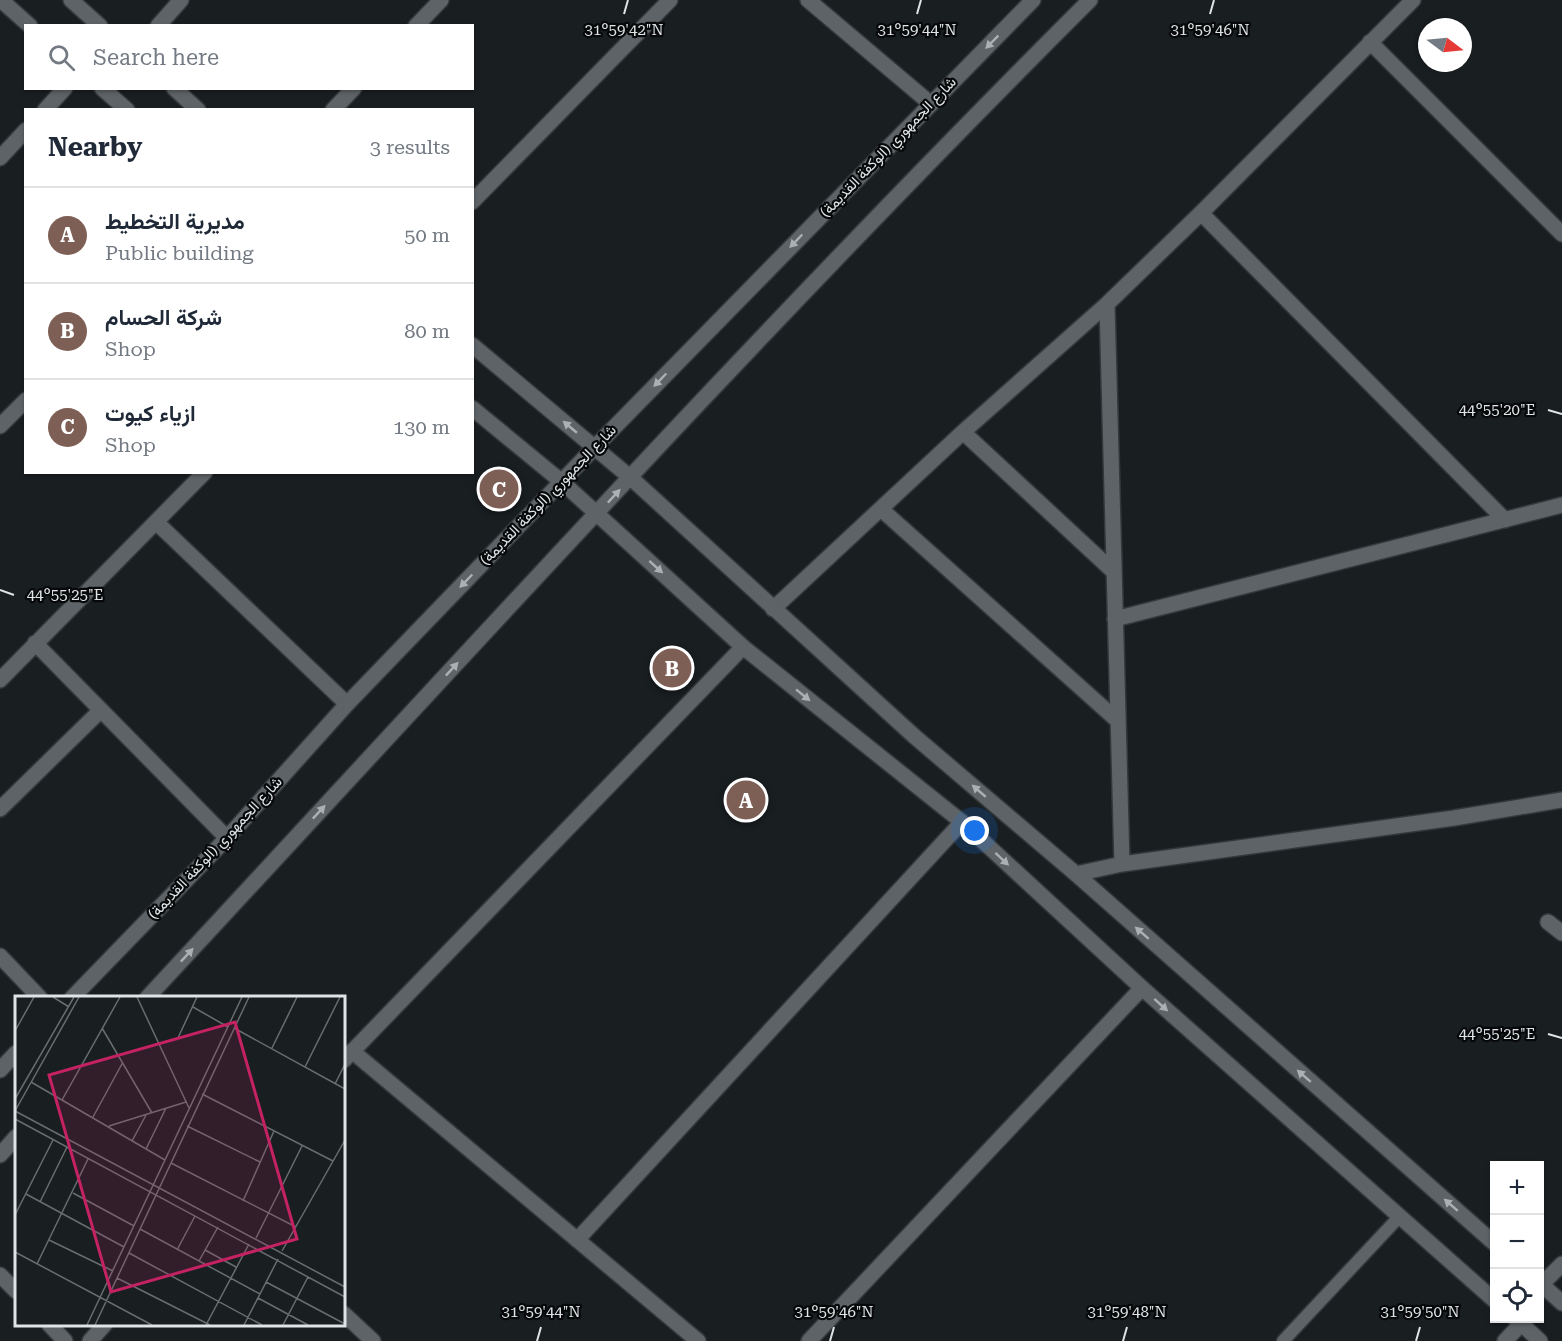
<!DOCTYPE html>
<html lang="en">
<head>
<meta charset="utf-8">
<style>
  body { margin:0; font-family:"Roboto Serif",Vazirmatn,serif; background:#f2f2f3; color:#1f2937 }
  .controls { position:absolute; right:18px; bottom:18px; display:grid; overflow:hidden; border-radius:0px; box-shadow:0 2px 4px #0004 }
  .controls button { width:54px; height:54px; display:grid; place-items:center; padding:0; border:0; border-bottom:2px solid #e0e1e3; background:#fff; color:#1f2937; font:30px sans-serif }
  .compass { position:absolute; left:1418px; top:18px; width:54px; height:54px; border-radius:50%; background:#fff; box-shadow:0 2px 4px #0004; rotate:106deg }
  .you { position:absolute; left:975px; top:831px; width:21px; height:21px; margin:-15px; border:4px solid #fff; border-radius:50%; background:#1a73e8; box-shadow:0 0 0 9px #1a73e833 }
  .badge { display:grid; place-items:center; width:39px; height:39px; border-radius:50%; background:#7d5f56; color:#fff; font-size:20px; font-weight:700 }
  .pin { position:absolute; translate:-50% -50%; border:3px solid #fff; box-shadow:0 2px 6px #0006 }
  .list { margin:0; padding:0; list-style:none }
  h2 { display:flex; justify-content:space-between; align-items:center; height:78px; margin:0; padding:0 24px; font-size:26px }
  h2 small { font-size:20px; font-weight:400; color:#747a83 }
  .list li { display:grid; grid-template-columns:39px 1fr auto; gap:18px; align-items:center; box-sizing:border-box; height:96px; padding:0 24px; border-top:2px solid #e0e1e3 }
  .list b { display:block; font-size:22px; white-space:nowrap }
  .list p { margin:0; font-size:20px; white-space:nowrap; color:#747a83 }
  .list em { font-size:20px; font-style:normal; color:#747a83 }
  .icon { flex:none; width:33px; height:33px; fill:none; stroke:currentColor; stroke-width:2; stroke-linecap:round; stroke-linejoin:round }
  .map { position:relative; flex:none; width:1562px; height:1341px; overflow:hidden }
  .search { position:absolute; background:#fff; box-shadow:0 2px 4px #0004; left:24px; top:24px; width:450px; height:66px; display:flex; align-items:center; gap:15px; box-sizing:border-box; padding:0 21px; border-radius:0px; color:#747a83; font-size:22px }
  .panel { position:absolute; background:#fff; box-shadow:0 2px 4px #0004; left:24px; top:108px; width:450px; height:366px; border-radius:0px }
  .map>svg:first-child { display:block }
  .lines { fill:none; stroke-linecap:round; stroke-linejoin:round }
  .service-casing { stroke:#35383b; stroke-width:15 }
  .minor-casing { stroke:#35383b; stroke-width:18 }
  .secondary-casing { stroke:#35383b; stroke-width:18 }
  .service { stroke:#5d6367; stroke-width:12 }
  .minor { stroke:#5d6367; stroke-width:15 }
  .secondary { stroke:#5d6367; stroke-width:15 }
  .oneway { fill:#acb0b3 }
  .ticks { fill:none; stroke:#e0e4e6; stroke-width:2 }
  .labels { text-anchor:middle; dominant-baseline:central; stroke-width:4.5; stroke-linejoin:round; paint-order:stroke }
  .street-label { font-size:15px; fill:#e0e4e6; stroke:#060809 }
  .inset-road { fill:none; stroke:#696d70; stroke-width:1.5 }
  .view { fill:#c42262; fill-opacity:0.15; stroke:#c42262; stroke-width:3 }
  .inset-edge { fill:none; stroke:#e0e4e6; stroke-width:3 }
  .ticks-label { font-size:15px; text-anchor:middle; fill:#e0e4e6; stroke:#060809; stroke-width:4.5; stroke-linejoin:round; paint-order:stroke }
</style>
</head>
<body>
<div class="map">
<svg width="1562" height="1341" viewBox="0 0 1562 1341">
  <rect width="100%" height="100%" fill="#191e21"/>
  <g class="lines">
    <!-- service casing -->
    <g class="service-casing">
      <path id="service" d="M1283,1341L1400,1216"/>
    </g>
    <!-- minor casing -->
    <g class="minor-casing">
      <path id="minor" d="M808,0L931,104
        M158,26L181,0
        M416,26L441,0
        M1370,42L1562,234
        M45,110L65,88
        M333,110L354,88
        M0,158L26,130
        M472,202L670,0
        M1201,213L1505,520
        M1107,304L1122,864
        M0,426L26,400
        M963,432L1114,572
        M882,510L1118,721
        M156,522L347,704
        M773,609L963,432L1107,304L1201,213L1413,0
        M1115,619L1562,505
        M35,643L227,838
        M0,680L205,472
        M0,809L101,710
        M1076,874L1122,864L1454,818L1562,800
        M1548,922L1562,933
        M0,956L40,998
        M352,1051L698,1341
        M344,1060L743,647
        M577,1240L962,822
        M0,1275L16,1291
        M1541,1285L1562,1264
        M344,1314L373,1341
        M49,1324L65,1341
        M90,1341L105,1324
        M809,1341L1142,988
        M1505,1341L1521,1324"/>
    </g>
    <!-- secondary casing -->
    <g class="secondary-casing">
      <path id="secondary" d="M1,0L30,26
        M71,0L100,26
        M102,88L127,110
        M174,88L198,110
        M472,345L631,478L914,736L1076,874L1494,1243
        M472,408L562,482L743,647L962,822L1142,988L1494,1300
        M72,998L227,838L347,704L594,448L1033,0
        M147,998C458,663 766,323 1090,0
        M0,1070L16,1053
        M0,1155L16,1137
        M1540,1283L1562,1303
        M1515,1318L1540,1341"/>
    </g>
    <!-- service -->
    <use href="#service" class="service"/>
    <!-- minor -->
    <use href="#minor" class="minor"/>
    <!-- secondary -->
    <use href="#secondary" class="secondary"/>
  </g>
  <!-- one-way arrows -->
  <defs><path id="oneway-solid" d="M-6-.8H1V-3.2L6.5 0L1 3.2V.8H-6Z" transform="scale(1.5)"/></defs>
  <g class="oneway">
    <use href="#oneway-solid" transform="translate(992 42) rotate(135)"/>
    <use href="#oneway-solid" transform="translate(796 241) rotate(134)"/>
    <use href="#oneway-solid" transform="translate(660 380) rotate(134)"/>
    <use href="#oneway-solid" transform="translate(570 427) rotate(-140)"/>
    <use href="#oneway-solid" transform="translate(614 496) rotate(-47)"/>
    <use href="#oneway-solid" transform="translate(656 567) rotate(42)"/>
    <use href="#oneway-solid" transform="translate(466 581) rotate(134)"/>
    <use href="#oneway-solid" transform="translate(452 669) rotate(-47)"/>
    <use href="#oneway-solid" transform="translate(803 695) rotate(39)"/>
    <use href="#oneway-solid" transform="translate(979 791) rotate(-139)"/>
    <use href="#oneway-solid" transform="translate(319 812) rotate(-47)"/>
    <use href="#oneway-solid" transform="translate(1002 859) rotate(43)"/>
    <use href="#oneway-solid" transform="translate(1142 933) rotate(-139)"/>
    <use href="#oneway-solid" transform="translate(187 955) rotate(-47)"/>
    <use href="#oneway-solid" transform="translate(1161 1005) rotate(42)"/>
    <use href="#oneway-solid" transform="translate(1304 1076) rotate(-139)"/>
    <use href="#oneway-solid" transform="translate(1451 1205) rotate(-139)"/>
  </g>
  <!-- ticks -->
  <path class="ticks" d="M624,14L628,0M917,14L921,0M1210,14L1214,0M1548,410L1562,414M0,590L14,595M1548,1034L1562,1038M537,1341L541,1327M830,1341L834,1327M1123,1341L1127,1327M1416,1341L1420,1327"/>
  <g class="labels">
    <!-- street labels -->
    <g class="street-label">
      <text transform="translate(888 147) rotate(-46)">شارع الجمهوري (الوكفة القديمة)</text>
      <text transform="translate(548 495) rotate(-46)">شارع الجمهوري (الوكفة القديمة)</text>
      <text transform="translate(215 848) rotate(-47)">شارع الجمهوري (الوكفة القديمة)</text>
    </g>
  </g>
  <!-- overview -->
  <g transform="translate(15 996)">
    <rect width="330" height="330" fill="#191e21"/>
    <path class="inset-road" d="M38,1L54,11M122,1L174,112M178,11L213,31M87,32L137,117M219,32L330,93M0,35L19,1M162,44L182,1M257,52L282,1M290,71L325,1M16,86L150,164M320,88L330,68M187,98L318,165M0,103L59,1M47,104L105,1M0,115L64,1M0,115L330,291M78,121L108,66M0,123L330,301M94,130L171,106M172,130L245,166M117,145L131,119M131,153L151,112M156,167L281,231M58,197L119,230M11,198L109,251M228,205L259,135M25,206L52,151M0,219L38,144M125,233L245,298M241,242L287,150M34,244L98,275M162,254L180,220M190,254L221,271M267,255L330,144M0,256L137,329M114,257L247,329M184,265L203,231M22,268L73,163M102,282L195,329M251,286L330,328M243,302L293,329M72,329L227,1M80,329L234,1M191,329L234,248M229,329L263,263M268,329L293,281"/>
    <path class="view" d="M220,26L282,243L96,296L34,79Z"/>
    <rect width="330" height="330" class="inset-edge"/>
  </g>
  <g class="ticks-label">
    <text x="624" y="35">31°59'42"N</text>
    <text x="917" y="35">31°59'44"N</text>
    <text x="1210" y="35">31°59'46"N</text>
    <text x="1497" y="415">44°55'20"E</text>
    <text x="65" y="600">44°55'25"E</text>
    <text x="1497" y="1039">44°55'25"E</text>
    <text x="541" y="1317">31°59'44"N</text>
    <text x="834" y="1317">31°59'46"N</text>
    <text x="1127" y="1317">31°59'48"N</text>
    <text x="1420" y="1317">31°59'50"N</text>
  </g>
</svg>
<div class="controls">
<button>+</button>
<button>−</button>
<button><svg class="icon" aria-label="locate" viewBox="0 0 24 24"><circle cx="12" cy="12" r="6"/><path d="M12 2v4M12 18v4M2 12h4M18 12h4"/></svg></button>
</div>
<svg class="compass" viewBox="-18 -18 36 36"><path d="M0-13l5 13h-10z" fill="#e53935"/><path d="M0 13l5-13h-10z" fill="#747a83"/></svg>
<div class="you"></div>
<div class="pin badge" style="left:746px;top:800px">A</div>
<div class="pin badge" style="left:672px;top:668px">B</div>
<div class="pin badge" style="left:499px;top:489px">C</div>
<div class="search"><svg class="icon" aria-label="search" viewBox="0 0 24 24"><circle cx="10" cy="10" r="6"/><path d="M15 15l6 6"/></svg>Search here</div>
<section class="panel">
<h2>Nearby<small>3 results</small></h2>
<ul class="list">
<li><span class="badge">A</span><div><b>مديرية التخطيط</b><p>Public building</p></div><em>50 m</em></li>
<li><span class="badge">B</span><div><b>شركة الحسام</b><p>Shop</p></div><em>80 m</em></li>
<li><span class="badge">C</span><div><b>ازياء كيوت</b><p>Shop</p></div><em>130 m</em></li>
</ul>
</section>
</div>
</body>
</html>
